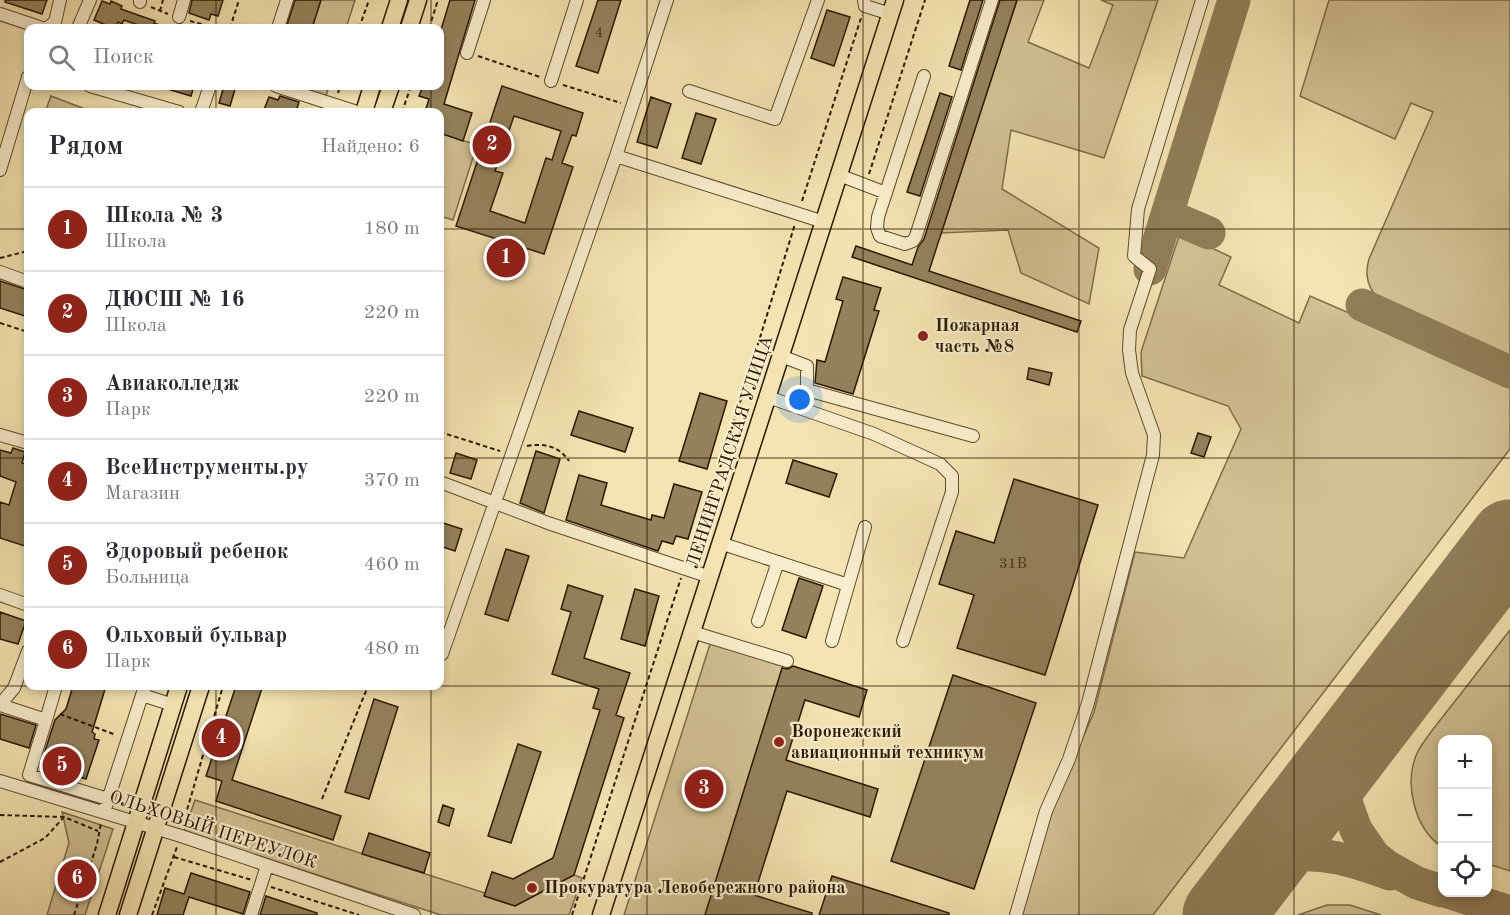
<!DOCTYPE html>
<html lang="ru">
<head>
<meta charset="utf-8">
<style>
  body { margin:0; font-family:"Old Standard TT",serif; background:#f7f7f7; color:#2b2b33 }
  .controls { position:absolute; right:18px; bottom:18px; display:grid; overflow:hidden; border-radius:12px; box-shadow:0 3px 9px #0003 }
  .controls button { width:54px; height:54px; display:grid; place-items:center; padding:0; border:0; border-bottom:2px solid #e1e1e2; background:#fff; color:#2b2b33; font:30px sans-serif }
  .you { position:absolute; left:800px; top:400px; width:21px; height:21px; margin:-15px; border:4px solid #fff; border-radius:50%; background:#1a73e8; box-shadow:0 0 0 9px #1a73e833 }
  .badge { display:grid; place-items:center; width:39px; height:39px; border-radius:50%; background:#8f2418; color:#fff; font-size:20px; font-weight:700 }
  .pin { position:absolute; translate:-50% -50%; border:3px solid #fff; box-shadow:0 2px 6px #0006 }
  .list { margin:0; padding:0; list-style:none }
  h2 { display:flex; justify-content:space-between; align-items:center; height:78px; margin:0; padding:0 24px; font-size:26px }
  h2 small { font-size:20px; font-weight:400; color:#7c7c81 }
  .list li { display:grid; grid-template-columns:39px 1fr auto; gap:18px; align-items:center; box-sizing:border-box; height:84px; padding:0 24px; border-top:2px solid #e1e1e2 }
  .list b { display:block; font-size:22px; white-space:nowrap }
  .list p { margin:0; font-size:20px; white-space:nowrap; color:#7c7c81 }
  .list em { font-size:20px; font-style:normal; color:#7c7c81 }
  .icon { flex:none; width:33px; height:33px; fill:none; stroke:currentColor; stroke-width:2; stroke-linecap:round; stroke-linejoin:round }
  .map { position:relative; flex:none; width:1510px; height:915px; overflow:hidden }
  .search { position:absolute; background:#fff; box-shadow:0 3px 9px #0003; left:24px; top:24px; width:420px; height:66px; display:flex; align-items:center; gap:15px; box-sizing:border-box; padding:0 21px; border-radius:12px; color:#7c7c81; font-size:22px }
  .panel { position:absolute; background:#fff; box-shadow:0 3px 9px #0003; left:24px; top:108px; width:420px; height:582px; border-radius:12px }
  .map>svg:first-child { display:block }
  .green { fill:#d2c193; stroke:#7e6c4a; stroke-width:1.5 }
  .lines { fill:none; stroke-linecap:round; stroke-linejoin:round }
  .taxiway { stroke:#907e58; stroke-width:33 }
  .runway { stroke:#907e58; stroke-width:81 }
  .building { fill:#94825c; stroke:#2b1800; stroke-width:1.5; fill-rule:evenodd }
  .minor-casing { stroke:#5d4b2c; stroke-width:14 }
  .major-casing { stroke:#2b1800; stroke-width:19 }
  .path { stroke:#2b1800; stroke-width:2; stroke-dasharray:4.5 3; stroke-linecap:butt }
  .minor { stroke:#f8edcc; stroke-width:12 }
  .major { stroke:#f4e4b1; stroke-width:16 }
  .grid { fill:none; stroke:#2b1800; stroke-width:1.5; stroke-opacity:0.55 }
  .poi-dot { fill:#8f2418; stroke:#f8edcc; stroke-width:2 }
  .labels { text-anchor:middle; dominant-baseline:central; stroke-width:4.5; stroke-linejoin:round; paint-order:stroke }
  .number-label { font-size:15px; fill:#453217 }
  .poi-label { font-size:18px; font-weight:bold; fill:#2b1800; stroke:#f8edcc; text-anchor:start }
  .street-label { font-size:18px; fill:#2b1800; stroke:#f8edcc }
</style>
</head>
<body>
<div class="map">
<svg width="1510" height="915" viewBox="0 0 1510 915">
  <rect width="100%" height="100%" fill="#f4e4b1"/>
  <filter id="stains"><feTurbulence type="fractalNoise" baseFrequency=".00333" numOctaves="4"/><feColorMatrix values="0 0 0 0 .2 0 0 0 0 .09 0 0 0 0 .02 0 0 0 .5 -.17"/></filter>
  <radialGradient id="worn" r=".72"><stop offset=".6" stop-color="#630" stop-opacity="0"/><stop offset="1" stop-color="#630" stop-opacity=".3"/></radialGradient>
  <!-- green -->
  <path class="green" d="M321,0H355L346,28H312Z
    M1017,0H1044L1028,42L1089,68L1113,5L1101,0H1158L1104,158L1011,130L1002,189L1099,248L1089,304L1021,273L1008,230L941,233Z
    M1329,0H1510V357L1382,301C1368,291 1364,275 1369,259L1433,112L1411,103L1395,139L1300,96Z
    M294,86H329L323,106Z
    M51,96L93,112H45Z
    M440,133L477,145L453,220L440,216Z
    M1180,233L1231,257L1219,285L1299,323L1310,296L1510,383V449L1153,915H1021L1052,809L1094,712L1135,552L1184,558L1241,429L1228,406L1142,376L1141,352Z
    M1510,630V871L1488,864V740H1442V847C1414,828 1403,782 1418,751C1426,737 1438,723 1448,710C1469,684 1489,657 1510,630Z
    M711,641L784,664L705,915H624Z
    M195,800L485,893V896L515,906L574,875L582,878L569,915H441L184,832Z
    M62,812L113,829L85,915H47L69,843Z
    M1327,905H1350L1381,915H1298Z"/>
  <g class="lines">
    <!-- taxiway -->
    <path class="taxiway" d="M1167,215L1209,233
      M1150,269L1234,0
      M1362,305L1510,372
      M1366,728L1345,799L1356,830L1374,856L1388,867L1417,883L1442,891
      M1240,892L1274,869L1285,856C1325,851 1353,861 1390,874
      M1448,892L1510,912"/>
    <!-- runway -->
    <path class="runway" d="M1223,915L1510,540"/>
  </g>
  <!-- building -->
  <path class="building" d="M5,0H47L42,14L5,2Z
    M192,0H223L218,16L211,14L209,20L189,13Z
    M321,0L312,28H286L295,0Z
    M450,0H475L444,104L472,113L463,141L440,133V112H425L429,99L419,96L423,86H440V33Z
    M598,0H621L598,73L576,66Z
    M970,0H983L961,70L949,66Z
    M1000,0H1017L929,271L1081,321L1077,332L852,257L856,246L912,265L918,247L924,239Z
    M102,1L110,4L111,1L122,6L121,9L155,21L154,23L162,26L161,28H146L124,20L122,24L118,22L115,28H113L94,20Z
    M827,10L850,17L834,66L811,58Z
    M164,86H194L191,96L164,88Z
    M224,86H236L230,106L219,103Z
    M502,86L583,113L576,136L572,135L562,163L573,167L544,254L456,226ZM514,116L561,131L552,160L546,158L525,223L490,211L503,173L495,171Z
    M940,93L952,97L920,196L907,192Z
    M280,96L299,102L296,112H263L269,97L278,100Z
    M651,97L671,104L657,148L637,142Z
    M696,113L716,119L701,164L682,158Z
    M843,277L881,288L874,310L879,311L853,394L815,383L817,360L825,362L843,301L836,299Z
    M0,281L28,290V317L0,308Z
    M1029,368L1052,373L1049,385L1027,379Z
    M700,393L727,401L707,469L679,461Z
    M579,411L633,428L625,452L571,435Z
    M1198,433L1211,437L1204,457L1191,453Z
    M13,448L25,452L22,463L28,465V502L26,511L28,512V547L0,538V502L9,505L16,482L0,476V450L11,453Z
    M536,451L560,459L544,513L520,503Z
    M456,453L477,460L471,479L450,473Z
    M793,460L837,474L829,497L786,483Z
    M579,475L607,483L601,505L651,520L652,515L664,518L674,484L702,492L688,539L676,536L673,544L662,541L658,551L566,520Z
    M1014,479L1098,505L1045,675L957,648L974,595L939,584L956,531L994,543Z
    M440,522L462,529L455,551L440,546Z
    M506,549L529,556L508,621L485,614Z
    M799,578L823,586L806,638L782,630Z
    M568,585L603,596L584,658L630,673L616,715L624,718L574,875L515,906L484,896L492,872L513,879L553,858L600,710L593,708L599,689L552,674L571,612L561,609Z
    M635,589L659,596L645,646L621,639Z
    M0,612L26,621L18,644L0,639Z
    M793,666L867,690L859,717L805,700L786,760L878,789L870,817L787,791L754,895L812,913V915H705L782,668L788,669Z
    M953,675L1036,703L974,889L891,861Z
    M73,686H106L92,732L95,734L94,739L99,740L86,779L57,770L58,765L42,760L55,720L66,709Z
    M236,686H254L262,688L232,780L341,816L333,840L216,801L222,781L206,776Z
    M374,699L398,707L369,799L345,792Z
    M0,714L36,725L29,748L0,739Z
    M518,744L541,752L511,843L488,836Z
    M443,805L454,809L449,826L438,822Z
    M369,833L430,853L424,873L362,854Z
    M191,873L250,892L243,914L189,897L183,915H157L165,888L184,894Z
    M832,876L949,913V915H819Z
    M266,896L317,913V915H260Z"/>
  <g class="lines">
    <!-- minor casing -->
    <g class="minor-casing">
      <path id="minor" d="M864,0L865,6L891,14
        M140,2V0
        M0,14L42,28
        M179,17L184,0
        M47,28L55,22L60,0
        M78,28L90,0
        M278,28L287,0
        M467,53L484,0
        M924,76L878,217L877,228L880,236L905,244L913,241L916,236L992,0
        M551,81L577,0
        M90,86L179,112
        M276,86L357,112
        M689,91L775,119L818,0
        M201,112L210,86
        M616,156L824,222
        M0,170L28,77
        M839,175L886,193
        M0,272L28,282
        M781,356L807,366V390L973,436
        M768,397L874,434L940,464L952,476V492L903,641
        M0,435L28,443
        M440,482L548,523L710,577
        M720,543L848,585
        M0,595L28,605
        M758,621L778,562
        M692,632L787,661
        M832,641L865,527
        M442,654L616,156L667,0
        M142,695L173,705
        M0,705L46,720L29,775L108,799
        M0,705L14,688L28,651
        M46,720L56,686
        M0,781L181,836L414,915
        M106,806L145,686
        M251,915L267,866
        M1016,915L1046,811L1069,759L1088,703L1153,455L1154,435L1132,373L1129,350L1130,330L1150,269L1134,256L1138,209L1202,0"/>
    </g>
    <!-- major casing -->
    <g class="major-casing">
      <path id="major" d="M390,28L399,0
        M409,28L418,0
        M364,112L372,86
        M382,112L391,86
        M107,915L179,686
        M128,915L201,686
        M601,915L895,0"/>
    </g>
    <!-- path -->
    <path class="path" d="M151,7L168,14
      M160,11L163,0
      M190,21L217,28
      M230,28L239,0
      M359,28L369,0
      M429,28L438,0
      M478,56L540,77
      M563,85L621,103
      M338,93L340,86
      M402,112L411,86
      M869,174L925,0
      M802,201L862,15
      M0,258L28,251
      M0,323L28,332
      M440,432L500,451
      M527,446C544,443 559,446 569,461
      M688,559L713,490L795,224
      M60,714L116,735
      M322,799L368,686
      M0,815L64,817L98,831
      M183,824L223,686
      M174,857L252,880
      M0,862L45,838L64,817
      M271,887L359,915
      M74,915L97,844L101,823
      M152,915L177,847
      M572,915L681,578"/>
    <!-- minor -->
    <use href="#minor" class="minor"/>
    <!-- major -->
    <use href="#major" class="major"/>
  </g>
  <!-- grid -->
  <path class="grid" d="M216,0V28M431,0V28M647,0V915M863,0V915M1079,0V915M1294,0V915M216,86V112M431,86V112M0,229H28M440,229H1510M0,458H28M440,458H1510M0,686H1510M216,686V915M431,686V915"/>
  <!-- markers -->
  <g class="poi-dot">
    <circle cx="923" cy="336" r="6"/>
    <circle cx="779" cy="742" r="6"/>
    <circle cx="532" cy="888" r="6"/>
  </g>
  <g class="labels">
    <!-- number labels -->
    <g class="number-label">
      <text x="599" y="33">4</text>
      <text x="1013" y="564">31В</text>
    </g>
    <!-- poi labels -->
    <g class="poi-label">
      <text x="935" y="326">Пожарная<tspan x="935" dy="21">часть №8</tspan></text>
      <text x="791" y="732">Воронежский<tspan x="791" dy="21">авиационный техникум</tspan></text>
      <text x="544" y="888">Прокуратура Левобережного района</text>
    </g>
    <!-- street labels -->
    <g class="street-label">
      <text transform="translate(730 452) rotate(-72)">ЛЕНИНГРАДСКАЯ УЛИЦА</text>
      <text transform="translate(213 830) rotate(18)">ОЛЬХОВЫЙ ПЕРЕУЛОК</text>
    </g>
  </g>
  <rect width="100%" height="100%" filter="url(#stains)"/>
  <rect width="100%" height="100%" fill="url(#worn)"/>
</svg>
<div class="controls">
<button>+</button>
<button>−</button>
<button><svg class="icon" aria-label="locate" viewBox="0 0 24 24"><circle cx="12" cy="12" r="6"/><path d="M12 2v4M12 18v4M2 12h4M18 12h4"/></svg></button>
</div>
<div class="you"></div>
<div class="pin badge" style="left:506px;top:258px">1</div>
<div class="pin badge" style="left:492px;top:145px">2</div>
<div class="pin badge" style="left:704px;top:789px">3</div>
<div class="pin badge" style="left:221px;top:738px">4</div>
<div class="pin badge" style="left:62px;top:766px">5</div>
<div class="pin badge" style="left:77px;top:879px">6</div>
<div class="search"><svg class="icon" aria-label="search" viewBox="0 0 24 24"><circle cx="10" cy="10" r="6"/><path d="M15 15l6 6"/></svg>Поиск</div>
<section class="panel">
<h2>Рядом<small>Найдено: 6</small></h2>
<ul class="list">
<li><span class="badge">1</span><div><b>Школа № 3</b><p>Школа</p></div><em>180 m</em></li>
<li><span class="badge">2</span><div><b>ДЮСШ № 16</b><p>Школа</p></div><em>220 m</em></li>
<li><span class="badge">3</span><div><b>Авиаколледж</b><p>Парк</p></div><em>220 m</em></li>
<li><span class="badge">4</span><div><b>ВсеИнструменты.ру</b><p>Магазин</p></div><em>370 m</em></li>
<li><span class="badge">5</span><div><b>Здоровый ребенок</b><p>Больница</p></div><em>460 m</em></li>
<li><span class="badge">6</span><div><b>Ольховый бульвар</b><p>Парк</p></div><em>480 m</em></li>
</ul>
</section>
</div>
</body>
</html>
